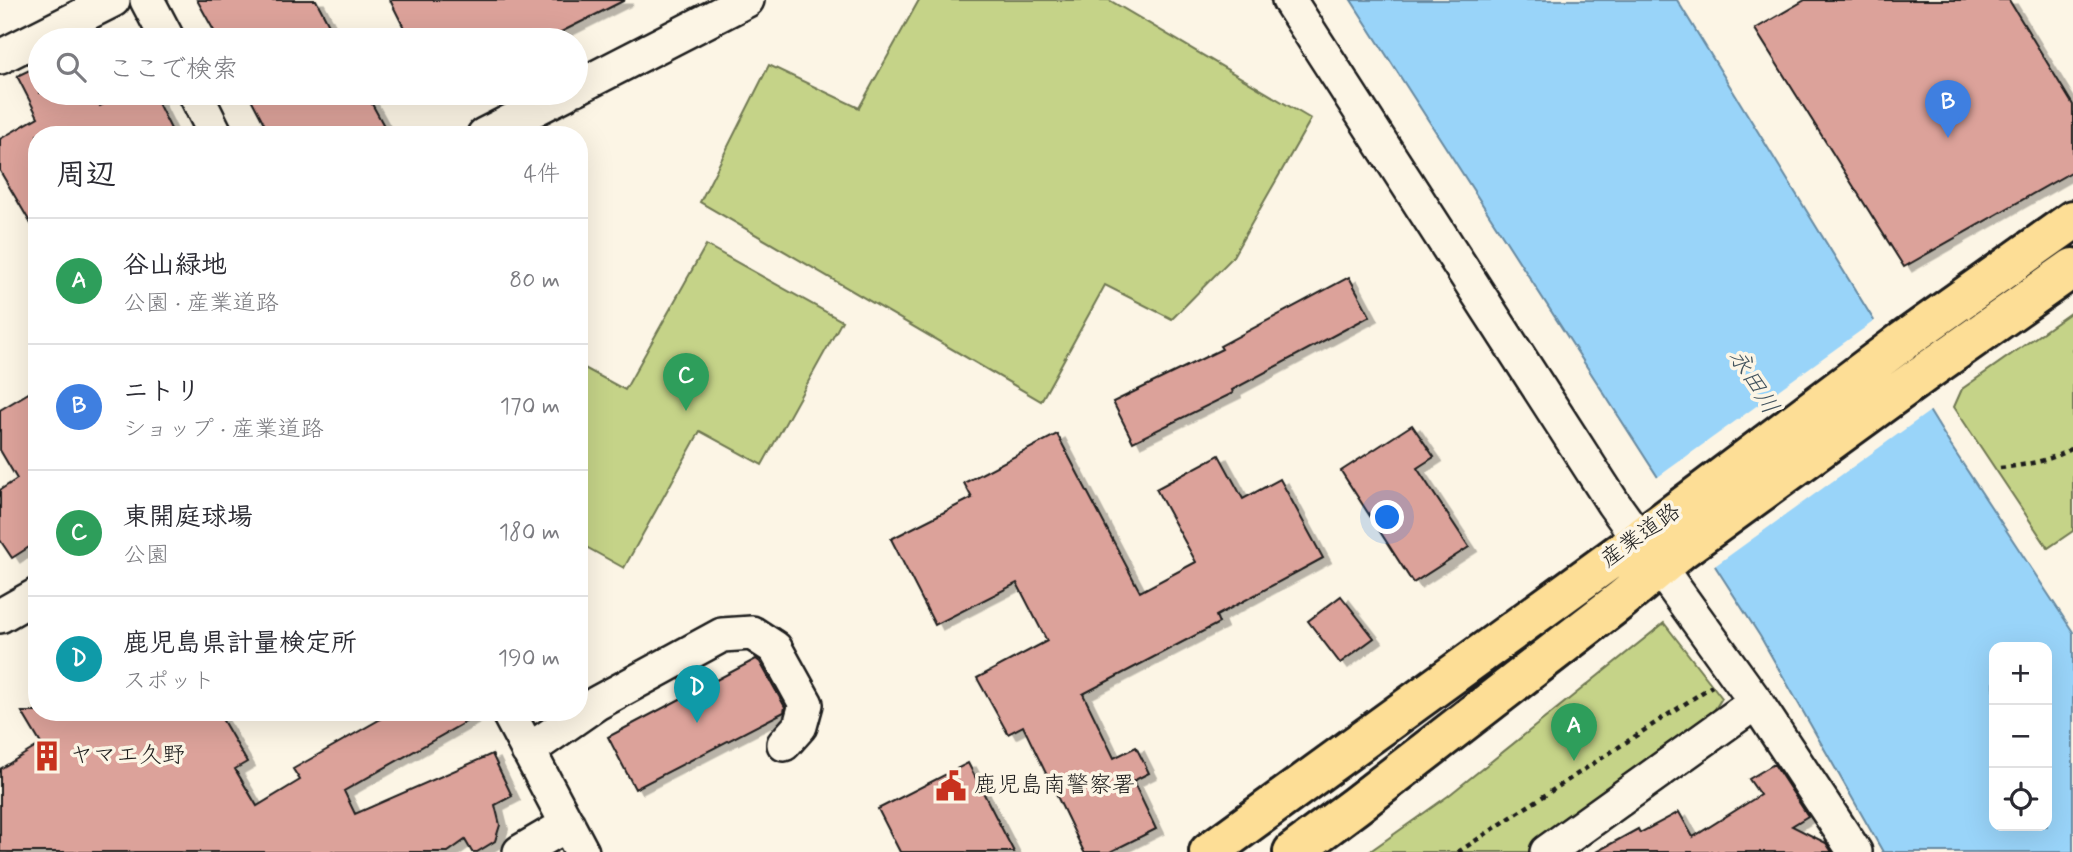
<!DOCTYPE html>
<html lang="ja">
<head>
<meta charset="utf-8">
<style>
  body { margin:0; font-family:Mynerve,"Klee One",sans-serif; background:#f7f7f7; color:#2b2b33 }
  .controls { position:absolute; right:21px; bottom:21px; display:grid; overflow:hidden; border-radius:14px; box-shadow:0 7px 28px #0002 }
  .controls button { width:63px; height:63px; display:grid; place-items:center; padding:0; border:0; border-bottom:2px solid #e1e1e2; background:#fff; color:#2b2b33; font:35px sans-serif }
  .you { position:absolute; left:1388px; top:518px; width:24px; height:24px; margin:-18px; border:5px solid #fff; border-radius:50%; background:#1a73e8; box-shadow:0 0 0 10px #1a73e833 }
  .badge { display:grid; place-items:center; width:46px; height:46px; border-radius:50%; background:#7c3aed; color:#fff; font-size:23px; font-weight:700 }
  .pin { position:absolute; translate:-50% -58px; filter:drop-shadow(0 2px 4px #0008) }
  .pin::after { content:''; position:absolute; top:37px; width:24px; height:21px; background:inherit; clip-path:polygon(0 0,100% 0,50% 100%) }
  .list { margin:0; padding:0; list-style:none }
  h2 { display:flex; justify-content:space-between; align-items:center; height:91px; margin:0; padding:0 28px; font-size:30px }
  h2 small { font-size:23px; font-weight:400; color:#7c7c81 }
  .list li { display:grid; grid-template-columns:46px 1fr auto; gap:21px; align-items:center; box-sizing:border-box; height:126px; padding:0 28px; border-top:2px solid #e1e1e2 }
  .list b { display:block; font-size:26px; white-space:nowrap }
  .list p { margin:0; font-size:23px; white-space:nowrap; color:#7c7c81 }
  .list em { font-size:23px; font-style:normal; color:#7c7c81 }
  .icon { flex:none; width:38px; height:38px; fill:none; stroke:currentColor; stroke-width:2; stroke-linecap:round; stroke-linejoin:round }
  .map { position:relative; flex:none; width:2073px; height:852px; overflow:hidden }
  .search { position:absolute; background:#fff; box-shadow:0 7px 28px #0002; left:28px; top:28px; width:560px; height:77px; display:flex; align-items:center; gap:18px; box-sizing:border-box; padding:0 24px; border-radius:38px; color:#7c7c81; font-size:26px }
  .panel { position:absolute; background:#fff; box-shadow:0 7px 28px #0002; left:28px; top:126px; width:560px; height:595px; border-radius:28px }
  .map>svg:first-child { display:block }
  .green { fill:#c5d388; stroke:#707852; stroke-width:2 }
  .water { fill:#99d4f9; stroke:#678aa1; stroke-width:2; fill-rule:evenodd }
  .pier { fill:#fcf5e5 }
  .building { fill:#dca29a; stroke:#1c1c1c; stroke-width:2; filter:url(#shadow) }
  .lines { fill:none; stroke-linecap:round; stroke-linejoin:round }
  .minor-casing { stroke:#1c1c1c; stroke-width:38 }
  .major-casing { stroke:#1c1c1c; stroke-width:44 }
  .path { stroke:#1c1c1c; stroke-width:4.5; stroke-dasharray:5 5; stroke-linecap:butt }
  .minor { stroke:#fcf5e5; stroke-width:33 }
  .major { stroke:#fdde96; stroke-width:38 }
  .labels { text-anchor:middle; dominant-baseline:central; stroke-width:7; stroke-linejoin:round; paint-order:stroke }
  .street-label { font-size:23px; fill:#1c1c1c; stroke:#fcf5e5 }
  .poi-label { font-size:23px; fill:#1c1c1c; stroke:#fcf5e5; text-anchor:start }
  .water-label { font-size:24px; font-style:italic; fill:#42535e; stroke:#fcf5e5 }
</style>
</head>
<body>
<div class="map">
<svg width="2073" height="852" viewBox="0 0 2073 852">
  <defs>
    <filter id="shadow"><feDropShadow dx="8" dy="4.5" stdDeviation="0" flood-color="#0004"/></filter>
  </defs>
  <rect width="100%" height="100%" fill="#fcf5e5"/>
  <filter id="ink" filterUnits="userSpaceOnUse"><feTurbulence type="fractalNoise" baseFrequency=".0143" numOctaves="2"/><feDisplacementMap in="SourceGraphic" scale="14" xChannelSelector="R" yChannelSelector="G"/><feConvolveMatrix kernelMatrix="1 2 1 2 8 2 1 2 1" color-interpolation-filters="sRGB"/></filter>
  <g filter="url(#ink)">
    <!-- green -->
    <path class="green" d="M919,0H1109L1311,119L1232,258L1172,319L1105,285L1041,401L700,202L769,65L859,108Z
      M706,245L842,321L762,465L700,431L624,568L579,543V365L625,390Z
      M2073,311V531L2048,548L1954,407L1962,389Z
      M1664,623L1722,698L1704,726L1529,852H1369L1448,796Z"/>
    <!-- water -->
    <path class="water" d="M1351,0H1677L1951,446L2073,632V852H1883L1760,636ZM1994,647H2047V826H1994Z"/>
    <!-- pier -->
    <path class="pier" d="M1877,319L1933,409L1712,568L1655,479Z"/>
    <!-- building -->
    <path class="building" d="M197,0H316L337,40H219Z
      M390,0H625L561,32L565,40H410Z
      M1805,0H2009L2073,105V171L1904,267L1755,29Z
      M40,65V93H93L100,106L126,93H153L174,135H37V234L0,171V139L38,117L17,76Z
      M248,93H366L389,135H270Z
      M1349,277L1370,316L1232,390L1233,393L1133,442L1113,402L1222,349L1220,346Z
      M37,388V542L12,558L0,540V490L17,479L0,450V410Z
      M1412,425L1434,457L1417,468L1469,547L1413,583L1341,471Z
      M1057,434L1140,592L1196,562L1156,489L1219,455L1243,499L1280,479L1323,558L1216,616L1219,623L1083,694L1114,758L1136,747L1149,773L1133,781L1156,829L1110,852H1084L1023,726L1008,734L977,678L1047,641L1017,583L935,625L891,539L972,498L964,483Z
      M1341,596L1374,638L1340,663L1308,621Z
      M756,659L760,662L785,707L784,712L635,789L608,737Z
      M22,712H218L247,762L235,769L257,806L300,780L293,769L393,712H483L344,791L355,814L492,754L512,796L495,805L500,825L495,841L477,852H472L465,840L448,852H0V769L41,744Z
      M968,763L1014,852H900L878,809Z
      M1774,764L1808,816L1792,826L1826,843L1832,852H1596L1638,829L1640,833L1679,812L1693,837L1760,795L1749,779Z"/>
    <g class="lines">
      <!-- minor casing -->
      <g class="minor-casing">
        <path id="minor" d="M147,0L168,40
          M1289,0L1613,503L1756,702L1855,852
          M0,57L113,0
          M576,88L747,0
          M195,93L216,135
          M484,135L566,93
          M0,616L37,595
          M508,712L582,852
          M528,751L597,703L722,635L752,633L775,648L806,704L800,726L784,744
          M520,852L568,824
          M1547,852L1756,702"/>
      </g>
      <!-- major casing -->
      <g class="major-casing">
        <path id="major" d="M1209,852L1665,520L1903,341L2073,220
          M1293,852L1355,806L1621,600L1681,550L1923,374L2073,268"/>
      </g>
      <!-- path -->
      <path class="path" d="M2000,468C2026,465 2050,461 2073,448
        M1458,852L1712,686"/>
      <!-- minor -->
      <use href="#minor" class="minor"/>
      <!-- major -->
      <use href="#major" class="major"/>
    </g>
  </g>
  <!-- icons -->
  <defs>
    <g id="building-bare" transform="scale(2.415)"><path d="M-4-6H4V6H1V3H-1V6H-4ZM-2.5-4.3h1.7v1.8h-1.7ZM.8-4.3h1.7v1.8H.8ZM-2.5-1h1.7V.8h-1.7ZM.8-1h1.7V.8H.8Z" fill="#c8321e" stroke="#fcf5e5" stroke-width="2.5" paint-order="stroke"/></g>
    <g id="civic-bare" transform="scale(2.415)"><path d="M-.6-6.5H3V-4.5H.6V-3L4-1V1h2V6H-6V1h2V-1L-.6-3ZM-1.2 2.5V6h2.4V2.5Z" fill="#c8321e" stroke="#fcf5e5" stroke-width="2.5" paint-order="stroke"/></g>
  </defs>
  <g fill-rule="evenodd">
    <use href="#building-bare" x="47" y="756"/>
    <use href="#civic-bare" x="951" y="786"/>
  </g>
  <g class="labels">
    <!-- street labels -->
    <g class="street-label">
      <text transform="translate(1641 536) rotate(-36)">産業道路</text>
    </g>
    <!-- poi labels -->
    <g class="poi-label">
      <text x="70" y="756">ヤマエ久野</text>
      <text x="974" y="786">鹿児島南警察署</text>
    </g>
    <!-- water labels -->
    <g class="water-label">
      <text transform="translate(1753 382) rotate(58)">永田川</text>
    </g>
  </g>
</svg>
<div class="controls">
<button>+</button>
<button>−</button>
<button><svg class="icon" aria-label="locate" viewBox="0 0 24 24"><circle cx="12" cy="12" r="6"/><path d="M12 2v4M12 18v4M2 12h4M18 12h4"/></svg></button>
</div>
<div class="you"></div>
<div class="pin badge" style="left:1574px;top:761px;background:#2e9e5b">A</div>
<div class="pin badge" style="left:1948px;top:138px;background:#3f7fe0">B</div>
<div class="pin badge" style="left:686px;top:411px;background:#2e9e5b">C</div>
<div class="pin badge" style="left:697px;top:723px;background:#0f9aa8">D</div>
<div class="search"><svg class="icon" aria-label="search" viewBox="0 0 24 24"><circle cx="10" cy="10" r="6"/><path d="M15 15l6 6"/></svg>ここで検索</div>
<section class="panel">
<h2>周辺<small>4件</small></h2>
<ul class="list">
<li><span class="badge" style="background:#2e9e5b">A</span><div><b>谷山緑地</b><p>公園 · 産業道路</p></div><em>80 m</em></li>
<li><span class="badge" style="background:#3f7fe0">B</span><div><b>ニトリ</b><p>ショップ · 産業道路</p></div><em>170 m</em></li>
<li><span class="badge" style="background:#2e9e5b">C</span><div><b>東開庭球場</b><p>公園</p></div><em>180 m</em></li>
<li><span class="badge" style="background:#0f9aa8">D</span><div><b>鹿児島県計量検定所</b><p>スポット</p></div><em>190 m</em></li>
</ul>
</section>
</div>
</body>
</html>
